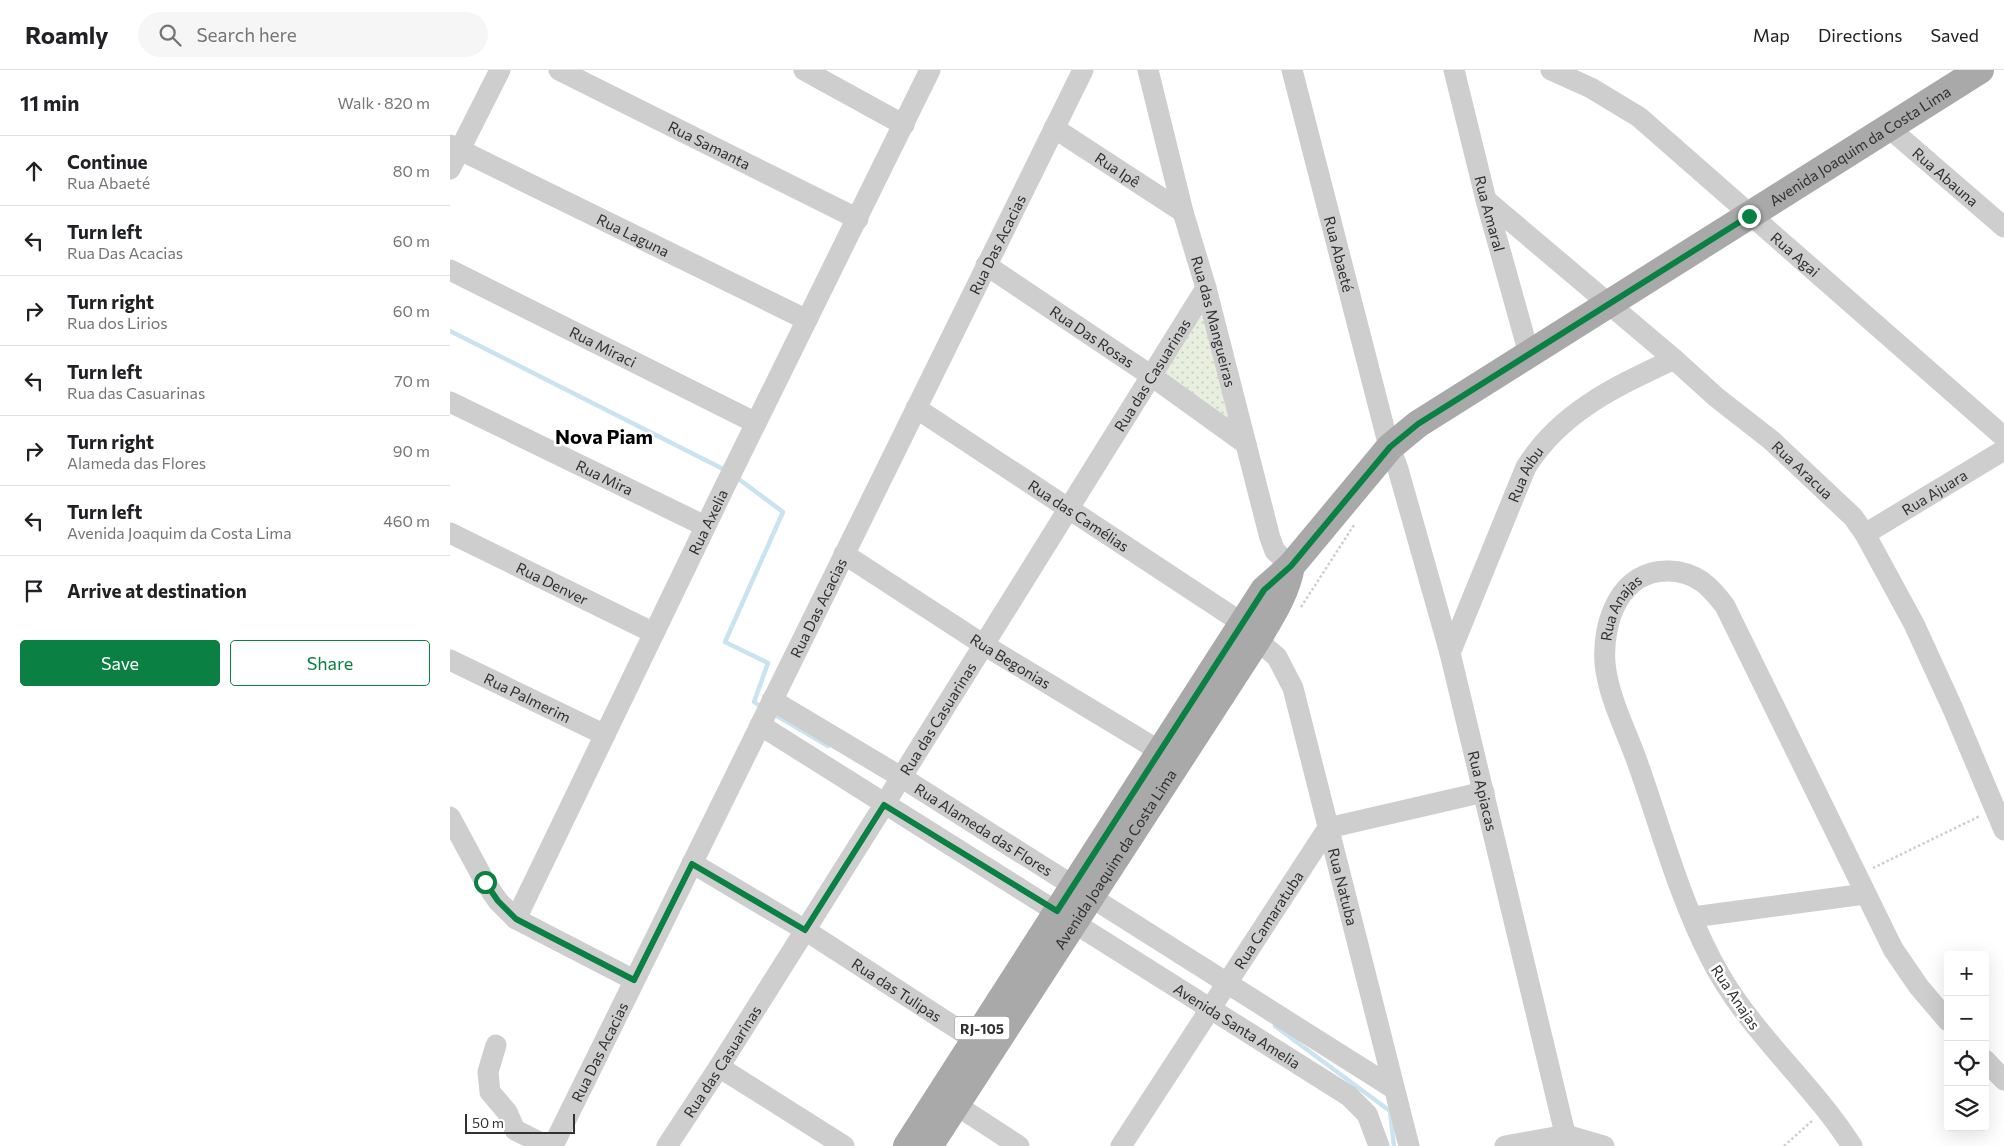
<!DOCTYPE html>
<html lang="en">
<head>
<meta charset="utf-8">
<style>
  body { margin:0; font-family:Commissioner,sans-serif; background:#f6f6f6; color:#202124 }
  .controls { position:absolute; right:15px; bottom:15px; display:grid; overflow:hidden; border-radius:5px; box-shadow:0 5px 20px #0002 }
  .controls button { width:45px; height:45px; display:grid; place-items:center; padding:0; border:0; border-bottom:1px solid #e0e0e0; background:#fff; color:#202124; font:25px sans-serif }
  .scale { position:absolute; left:15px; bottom:12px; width:110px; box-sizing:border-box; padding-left:5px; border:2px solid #313131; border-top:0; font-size:14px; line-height:18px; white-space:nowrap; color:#313131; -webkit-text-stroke:4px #fff; paint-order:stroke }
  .stop { position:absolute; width:15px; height:15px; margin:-11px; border:4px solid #0b8043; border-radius:50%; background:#fff }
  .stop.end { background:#0b8043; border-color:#fff; box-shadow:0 1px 5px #0008 }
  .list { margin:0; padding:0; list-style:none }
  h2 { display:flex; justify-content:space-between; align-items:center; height:65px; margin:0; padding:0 20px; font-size:21px }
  h2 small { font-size:16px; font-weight:400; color:#757577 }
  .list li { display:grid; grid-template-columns:32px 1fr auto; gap:15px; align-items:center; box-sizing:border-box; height:70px; padding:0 20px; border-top:1px solid #e0e0e0 }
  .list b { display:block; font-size:19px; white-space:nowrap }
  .list p { margin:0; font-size:16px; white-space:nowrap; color:#757577 }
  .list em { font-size:16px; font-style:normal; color:#757577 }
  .actions { display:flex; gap:10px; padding:15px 20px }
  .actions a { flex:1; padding:11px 0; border:1px solid #0b8043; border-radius:5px; text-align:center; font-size:18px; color:#0b8043 }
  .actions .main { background:#0b8043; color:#fff }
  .icon { flex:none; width:28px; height:28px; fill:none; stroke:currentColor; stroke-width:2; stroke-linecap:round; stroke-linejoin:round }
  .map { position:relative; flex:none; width:1554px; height:1076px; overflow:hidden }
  header { display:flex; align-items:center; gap:30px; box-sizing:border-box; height:70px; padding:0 25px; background:#fff; border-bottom:1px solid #e0e0e0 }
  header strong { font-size:24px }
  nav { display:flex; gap:28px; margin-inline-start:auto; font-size:18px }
  .search { width:350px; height:45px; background:#f6f6f6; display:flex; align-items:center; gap:12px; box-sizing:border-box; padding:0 18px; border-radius:28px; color:#757577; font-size:19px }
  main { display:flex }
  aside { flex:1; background:#fff }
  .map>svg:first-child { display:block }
  .park { fill:url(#park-dots) }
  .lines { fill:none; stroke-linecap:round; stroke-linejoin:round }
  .stream { stroke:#c9e3f0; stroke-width:4.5 }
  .path { stroke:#cecece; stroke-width:2.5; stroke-dasharray:2.5 2.5; stroke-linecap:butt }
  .minor { stroke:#cecece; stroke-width:21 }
  .major { stroke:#a9a9a9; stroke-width:28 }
  .route { stroke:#0b8043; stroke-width:6 }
  .labels { text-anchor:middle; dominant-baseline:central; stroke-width:5; stroke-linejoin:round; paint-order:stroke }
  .shield { fill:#fff; stroke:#6f6f6f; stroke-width:1 }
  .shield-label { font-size:14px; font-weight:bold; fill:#313131 }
  .street-label { font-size:15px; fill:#313131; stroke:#fff }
  .district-label { font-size:20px; font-weight:bold; fill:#000; stroke:#fff }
</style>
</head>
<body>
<header>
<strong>Roamly</strong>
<div class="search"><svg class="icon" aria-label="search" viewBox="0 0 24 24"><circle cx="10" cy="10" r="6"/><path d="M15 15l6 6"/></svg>Search here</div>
<nav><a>Map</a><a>Directions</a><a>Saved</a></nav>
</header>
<main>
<aside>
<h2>11 min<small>Walk · 820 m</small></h2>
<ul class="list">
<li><svg class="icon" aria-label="ahead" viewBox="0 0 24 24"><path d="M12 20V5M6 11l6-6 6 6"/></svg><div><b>Continue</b><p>Rua Abaeté</p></div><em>80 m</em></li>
<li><svg class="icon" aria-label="left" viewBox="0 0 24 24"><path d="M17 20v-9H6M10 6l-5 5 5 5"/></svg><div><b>Turn left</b><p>Rua Das Acacias</p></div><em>60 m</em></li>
<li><svg class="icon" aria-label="right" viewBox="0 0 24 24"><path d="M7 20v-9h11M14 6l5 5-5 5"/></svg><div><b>Turn right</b><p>Rua dos Lirios</p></div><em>60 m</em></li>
<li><svg class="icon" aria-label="left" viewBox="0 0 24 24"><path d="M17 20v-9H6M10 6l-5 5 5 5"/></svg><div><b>Turn left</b><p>Rua das Casuarinas</p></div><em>70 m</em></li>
<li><svg class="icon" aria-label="right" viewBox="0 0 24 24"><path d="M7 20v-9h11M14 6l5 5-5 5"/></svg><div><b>Turn right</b><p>Alameda das Flores</p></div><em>90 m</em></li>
<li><svg class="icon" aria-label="left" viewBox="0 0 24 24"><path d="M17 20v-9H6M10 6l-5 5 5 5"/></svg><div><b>Turn left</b><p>Avenida Joaquim da Costa Lima</p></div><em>460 m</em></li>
<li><svg class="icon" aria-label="arrive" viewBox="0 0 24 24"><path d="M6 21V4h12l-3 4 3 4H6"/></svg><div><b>Arrive at destination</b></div></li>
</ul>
<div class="actions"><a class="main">Save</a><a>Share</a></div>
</aside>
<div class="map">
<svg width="1554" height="1076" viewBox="0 0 1554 1076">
  <defs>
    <pattern id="park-dots" width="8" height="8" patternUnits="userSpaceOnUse" patternTransform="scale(1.25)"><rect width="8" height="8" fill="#e8efde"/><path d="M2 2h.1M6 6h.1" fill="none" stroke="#c7cdbf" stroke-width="1.8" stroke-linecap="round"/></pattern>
  </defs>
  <rect width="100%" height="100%" fill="#fff"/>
  <!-- park -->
  <path class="park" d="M757,221L793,364L704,305Z"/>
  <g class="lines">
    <!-- stream -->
    <path class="stream" d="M0,261L275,400
      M286,407L333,442L275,572L318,593L304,632L313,638
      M322,643L378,676
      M825,956L940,1041L944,1076"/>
    <!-- path -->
    <path class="path" d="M851,537L904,455
      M1423,798L1530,746
      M1334,1076L1363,1050"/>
    <!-- minor -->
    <g class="minor">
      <path id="s1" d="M109,0L408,149"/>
      <path d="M354,0L454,55"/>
      <path id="s2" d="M698,0L733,142L756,218L820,468L825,481L841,496"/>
      <path id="s3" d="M842,0L937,369L948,399L1000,583L1118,1076"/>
      <path id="s4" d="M1004,0L1036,130L1079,284"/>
      <path id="s5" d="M1101,0L1141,18L1189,47L1554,367"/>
      <path id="s6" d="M1438,57L1554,157"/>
      <path id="s7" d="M604,58L733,142"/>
      <path id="s8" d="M0,75L357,250"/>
      <path d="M0,99L50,0"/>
      <path id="s9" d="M1036,130L1224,289L1266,327L1321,370L1403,447L1415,464L1464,554L1503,639L1554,760"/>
      <path id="s10" d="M536,195L703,307L796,374"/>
      <path id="s11" d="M0,200L306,353"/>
      <path id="s12" d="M0,332L255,456"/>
      <path id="s13" d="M466,338L792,553"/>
      <path id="s14" d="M0,463L204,563"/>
      <path id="s15" d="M1415,464L1554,380"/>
      <path id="s16" d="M394,484L534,575L723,689"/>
      <path id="s17" d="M807,570L827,587L843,618L959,1076"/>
      <path id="s18" d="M1000,583L1076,397C1111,341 1167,316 1224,289"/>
      <path id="s19" d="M0,590L155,665"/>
      <path id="s20" d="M322,630L451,707L943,1018"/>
      <path id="s21" d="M310,655L899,1026L917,1044L929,1076"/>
      <path d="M0,747L35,812L48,831L66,849L184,910"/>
      <path id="s22" d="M242,793L355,860L537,978"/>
      <path d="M1243,847L1415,824"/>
      <path id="s23" d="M66,849L275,416L480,0"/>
      <path d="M46,975L38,1002L40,1022L57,1042L65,1060L97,1076"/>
      <path d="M1535,990L1554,1010"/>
      <path d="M269,997L394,1076"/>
      <path d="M506,1035L569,1076"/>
      <path id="s24" d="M103,1076L633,0"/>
      <path id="s25" d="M217,1076L269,997L434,735L756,218"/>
      <path id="s26" d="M671,1076L878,758L1034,722"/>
      <path d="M1055,1076L1116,1065L1154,1076"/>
      <path id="s27" d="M1402,1076C1360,1010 1297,960 1261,889C1229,827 1211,759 1188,694C1177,662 1158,627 1155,593C1152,552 1170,499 1220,501C1246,502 1260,516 1275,536L1443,879L1469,917L1498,951"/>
    </g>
    <!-- major -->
    <g class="major">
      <path id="s28" d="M457,1076L814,520L841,496L940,377L968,354L1530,0"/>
      <path id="s29" d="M479,1076L807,570C821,546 836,524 841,496"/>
    </g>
  </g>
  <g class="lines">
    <!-- route -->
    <path class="route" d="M35,812L48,831L66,849L184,910L242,794L355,860L434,735L607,841L814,520L841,496L940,377L968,354L1299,146"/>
  </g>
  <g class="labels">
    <!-- shield labels -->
    <rect class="shield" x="504.5" y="946.5" width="55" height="23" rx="4"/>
    <g class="shield-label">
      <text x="532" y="958">RJ-105</text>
    </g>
    <!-- street labels -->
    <g class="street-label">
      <text stroke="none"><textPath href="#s1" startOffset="168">Rua Samanta</textPath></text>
      <text stroke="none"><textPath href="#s28" startOffset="1410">Avenida Joaquim da Costa Lima</textPath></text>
      <text stroke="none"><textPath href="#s7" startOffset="76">Rua Ipê</textPath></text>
      <text stroke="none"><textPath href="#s6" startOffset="76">Rua Abauna</textPath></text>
      <text stroke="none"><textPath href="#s4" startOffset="148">Rua Amaral</textPath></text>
      <text stroke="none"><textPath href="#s8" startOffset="204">Rua Laguna</textPath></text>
      <text stroke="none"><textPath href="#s24" startOffset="1005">Rua Das Acacias</textPath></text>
      <text stroke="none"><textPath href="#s3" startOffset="190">Rua Abaeté</textPath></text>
      <text stroke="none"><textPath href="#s5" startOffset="308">Rua Agai</textPath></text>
      <text stroke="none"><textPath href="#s2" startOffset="260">Rua das Mangueiras</textPath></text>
      <text stroke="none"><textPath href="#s10" startOffset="128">Rua Das Rosas</textPath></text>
      <text stroke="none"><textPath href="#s11" startOffset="171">Rua Miraci</textPath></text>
      <text stroke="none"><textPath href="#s25" startOffset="911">Rua das Casuarinas</textPath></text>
      <text stroke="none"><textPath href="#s9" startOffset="416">Rua Aracua</textPath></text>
      <text stroke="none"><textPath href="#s18" startOffset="194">Rua Aibu</textPath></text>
      <text stroke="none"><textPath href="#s12" startOffset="172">Rua Mira</textPath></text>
      <text stroke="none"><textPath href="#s15" startOffset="81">Rua Ajuara</textPath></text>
      <text stroke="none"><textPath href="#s13" startOffset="195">Rua das Camélias</textPath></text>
      <text stroke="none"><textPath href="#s23" startOffset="441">Rua Axelia</textPath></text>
      <text stroke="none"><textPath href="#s14" startOffset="114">Rua Denver</textPath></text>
      <text stroke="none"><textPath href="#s24" startOffset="600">Rua Das Acacias</textPath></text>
      <text stroke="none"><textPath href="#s27" startOffset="609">Rua Anajas</textPath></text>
      <text stroke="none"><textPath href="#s16" startOffset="198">Rua Begonias</textPath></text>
      <text stroke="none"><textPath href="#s19" startOffset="86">Rua Palmerim</textPath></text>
      <text stroke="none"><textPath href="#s25" startOffset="506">Rua das Casuarinas</textPath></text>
      <text stroke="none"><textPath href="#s3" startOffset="746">Rua Apiacas</textPath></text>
      <text stroke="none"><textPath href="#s20" startOffset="248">Rua Alameda das Flores</textPath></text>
      <text stroke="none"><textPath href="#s29" startOffset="342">Avenida Joaquim da Costa Lima</textPath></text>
      <text stroke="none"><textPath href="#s17" startOffset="266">Rua Natuba</textPath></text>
      <text stroke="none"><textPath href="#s26" startOffset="270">Rua Camaratuba</textPath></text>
      <text stroke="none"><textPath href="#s22" startOffset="241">Rua das Tulipas</textPath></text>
      <text transform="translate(1286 927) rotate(56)">Rua Anajas</text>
      <text stroke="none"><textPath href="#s21" startOffset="564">Avenida Santa Amelia</textPath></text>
      <text stroke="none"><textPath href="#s24" startOffset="105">Rua Das Acacias</textPath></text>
      <text stroke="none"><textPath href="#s25" startOffset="101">Rua das Casuarinas</textPath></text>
    </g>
    <!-- district labels -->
    <g class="district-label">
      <text x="154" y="366">Nova Piam</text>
    </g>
  </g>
</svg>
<div class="controls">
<button>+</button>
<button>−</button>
<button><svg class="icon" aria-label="locate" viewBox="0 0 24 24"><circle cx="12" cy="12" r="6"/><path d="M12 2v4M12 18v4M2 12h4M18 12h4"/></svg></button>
<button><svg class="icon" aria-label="layers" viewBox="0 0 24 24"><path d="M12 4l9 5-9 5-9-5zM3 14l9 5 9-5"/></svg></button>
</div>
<div class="scale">50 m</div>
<div class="stop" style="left:35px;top:812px"></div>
<div class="stop end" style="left:1299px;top:146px"></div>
</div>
</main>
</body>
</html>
